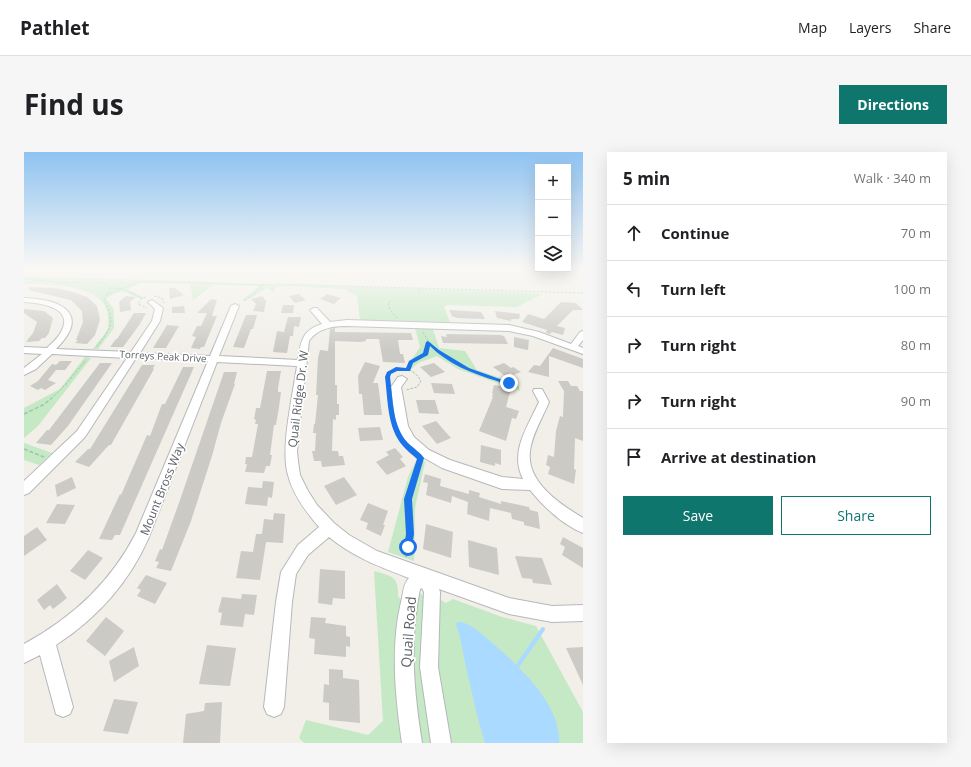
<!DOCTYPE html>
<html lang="en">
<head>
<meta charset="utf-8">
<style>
  body { margin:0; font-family:"Open Sans",sans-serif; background:#f6f6f6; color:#202124 }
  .controls { position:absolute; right:12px; top:12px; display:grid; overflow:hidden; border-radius:0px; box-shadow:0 4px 16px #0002 }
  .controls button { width:36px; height:36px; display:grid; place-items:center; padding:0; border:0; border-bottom:1px solid #e0e0e0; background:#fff; color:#202124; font:20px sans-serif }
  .stop { position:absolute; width:12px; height:12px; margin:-9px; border:3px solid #1a73e8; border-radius:50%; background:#fff }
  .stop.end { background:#1a73e8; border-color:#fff; box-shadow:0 1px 4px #0008 }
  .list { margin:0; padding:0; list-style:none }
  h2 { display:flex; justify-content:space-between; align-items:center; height:52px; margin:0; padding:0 16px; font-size:17px }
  h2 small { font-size:13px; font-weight:400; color:#757577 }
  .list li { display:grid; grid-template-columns:26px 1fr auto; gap:12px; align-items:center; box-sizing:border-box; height:56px; padding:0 16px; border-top:1px solid #e0e0e0 }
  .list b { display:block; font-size:15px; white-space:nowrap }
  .list em { font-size:13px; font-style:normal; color:#757577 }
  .actions { display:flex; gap:8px; padding:12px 16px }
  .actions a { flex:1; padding:9px 0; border:1px solid #0f766e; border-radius:0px; text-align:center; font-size:14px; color:#0f766e }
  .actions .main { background:#0f766e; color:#fff }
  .icon { flex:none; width:22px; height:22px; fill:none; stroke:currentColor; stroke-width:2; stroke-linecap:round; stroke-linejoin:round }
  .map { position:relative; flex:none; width:559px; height:591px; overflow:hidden; border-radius:0px }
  header { display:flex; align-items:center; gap:24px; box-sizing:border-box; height:56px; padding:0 20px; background:#fff; border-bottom:1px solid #e0e0e0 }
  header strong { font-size:19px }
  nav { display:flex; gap:22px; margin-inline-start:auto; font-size:14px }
  .intro { display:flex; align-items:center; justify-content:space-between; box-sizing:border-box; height:96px; padding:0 24px }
  h1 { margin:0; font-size:28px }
  .button { padding:10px 18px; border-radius:0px; background:#0f766e; color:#fff; font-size:14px; font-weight:700 }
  main { display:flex; gap:24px; padding:0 24px }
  aside { flex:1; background:#fff; border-radius:0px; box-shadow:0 4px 16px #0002 }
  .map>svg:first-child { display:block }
  .green { fill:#c5e8c5 }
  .water { fill:#aadaff }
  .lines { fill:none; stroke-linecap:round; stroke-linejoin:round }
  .stream { stroke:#aadaff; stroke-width:4 }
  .building { fill:#cccac5 }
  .minor-casing { stroke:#b5b8bc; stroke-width:2 }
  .path-far2 { stroke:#9cc7a9; stroke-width:1; stroke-dasharray:2.5 1.5; stroke-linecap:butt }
  .path-far1 { stroke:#9cc7a9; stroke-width:1.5; stroke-dasharray:4 2; stroke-linecap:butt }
  .path { stroke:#9cc7a9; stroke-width:2; stroke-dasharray:5 2.5; stroke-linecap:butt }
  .minor { fill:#fff; fill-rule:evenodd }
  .route { fill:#1a73e8 }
  .labels { text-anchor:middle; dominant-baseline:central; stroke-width:3.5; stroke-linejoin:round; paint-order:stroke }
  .far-street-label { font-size:10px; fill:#5f6368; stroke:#fff }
  .street-label { font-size:12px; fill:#5f6368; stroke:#fff }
  .near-street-label { font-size:14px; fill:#5f6368; stroke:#fff }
</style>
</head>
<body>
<header>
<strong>Pathlet</strong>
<nav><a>Map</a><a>Layers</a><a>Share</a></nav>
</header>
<div class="intro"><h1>Find us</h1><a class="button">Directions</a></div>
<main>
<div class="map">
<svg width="559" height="591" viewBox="0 0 559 591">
  <rect width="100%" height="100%" fill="#f1efe8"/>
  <!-- green -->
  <path class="green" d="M0,124L496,140L519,142L493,155L423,153L420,155L426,170L336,168L333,144L320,137L258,134L251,136L250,140L243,136L221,149L218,148L235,134L190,133L169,148L166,132L116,131L104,137L120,146L117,147L98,139L82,146L90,158V176L74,197H69C73,191 80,184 84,177C85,174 84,168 84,165C83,131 23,132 0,132Z
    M391,176L409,177L415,196L441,199L453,218L494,232L496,239L434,217L413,204L394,211L386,218L382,216L396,195Z
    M61,205L67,206L14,274L0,286V256L36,237Z
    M0,291L28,301L15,313L0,308Z
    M394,305L401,310L391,356L390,409L364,400L384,325Z
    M350,419C367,424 375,424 374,444L377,448L376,469L381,591H280L275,586L282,568L344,583L359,569Z
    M394,442H397L401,446L408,591H397L388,493Z
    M429,447L478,465L512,474L559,560V591H424L412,507L414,451L417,448L422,451Z"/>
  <!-- water -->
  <path class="water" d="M434,470C446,470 458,482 467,490C494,513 537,552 535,591H461C453,566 448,540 442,515C439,500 437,486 432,472Z"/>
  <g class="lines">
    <!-- stream -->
    <path class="stream" d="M492,516L519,477"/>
  </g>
  <!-- building -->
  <path class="building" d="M5,135L32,136L49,140L63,145L73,154L76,168L71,183L63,192L51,191L54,188H52L59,170L58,159L47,148L5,138Z
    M145,136H151L160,143L146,147Z
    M275,142L282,148L271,151L265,144Z
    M303,142L317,146L310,152L296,147Z
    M102,144L112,145L106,150L107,158L96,160L95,150Z
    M238,144L242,149L240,160L229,159L232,152L227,147Z
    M187,147L193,148L188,164H193L180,195H177L176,197L167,196L172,185L168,184L173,174H177L183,161H173Z
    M537,150L552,151L559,158H549L533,174L541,176L539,183L528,180L526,182L522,181L523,178L498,170L504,162L520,167Z
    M259,153H270L269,161H257Z
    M160,154L161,161H148V155Z
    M0,157L20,159L29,166L25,181L21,186H18L15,189L2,190L9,181L13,170L0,161Z
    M425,158L457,160L461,167L433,166L428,164Z
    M471,159L496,162L495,167H487V169L473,166Z
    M110,161H122L116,172L99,195H86L92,187H93Z
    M222,163H233L229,177H227L220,196L209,195Z
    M264,165H277L275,175L270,174L269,184H266L263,201L249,200L253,179L260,180Z
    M143,173L155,174L142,196H129Z
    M311,176V180L387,181L389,188H374L376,202H379L381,211L359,210L355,187H342V189L336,190L311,189V233H313V252H315V263H312V268L309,267L308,299H314L315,304H319L321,313L298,315L297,309H290L288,299H291L292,281H289L290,272H291L294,243H292L294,206L296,198L304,199L306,177Z
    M422,182L476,183L480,184L484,192L419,191L417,184L423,185Z
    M490,185L505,188L504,198L490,195Z
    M529,196L559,207V216L525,204V225L504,220L510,213L516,214Z
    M36,209H48L41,218H32L24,228L32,231L21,238L17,236L14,238L6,234L14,229L28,212L32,213Z
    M341,210L356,214L349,231H354L358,263H340L338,242H335L334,224Z
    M76,211H88L44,274L27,293L12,291L23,278H25Z
    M410,211L421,220L407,225L396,215Z
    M480,211L487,216L489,215L497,220L489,223L487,221L481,224L469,215Z
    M118,213H131L129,216L130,217L87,293H85L65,315L51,310L64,297H66Z
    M159,215H170L96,383H91L88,388L75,387L96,342L97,343L123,283L126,284L138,252H141Z
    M243,219H257L254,236V240H257L255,255L252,273H250L246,303H248L246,314H242L240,321L221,320L223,312H221L222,305H228L234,272H231L232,268L230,267L232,256H236Z
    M200,220H213L210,232H211L197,271L188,304L167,369L147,419L132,416L135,410L131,409L136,397L138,398L156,348Z
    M534,229H544L547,234H553L556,239H559V289L551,286L550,317L552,318L550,332L524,322L526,315L522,313L524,303L530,305L532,279L536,264L539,265L540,239Z
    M407,231L428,232L431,242L410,241Z
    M470,233L487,236L482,255L495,259L492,267L488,266L482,289L455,279L469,245H468L469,241H468Z
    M392,248H411L415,262L395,261Z
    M412,269L427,286L413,292L398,274Z
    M356,275L359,288L336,289L334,276Z
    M457,293L477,298V313L471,311V314L456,310Z
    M371,296L379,305L376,307L382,314L363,323L352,310L365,303L362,300Z
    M401,322L417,327L416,334L445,342V338L456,341L455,345L477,352V349L505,355L506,358L514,360L516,377L500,373V370L488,367L487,361L466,356L465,369L443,362L444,350L428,344L427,351L402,343L404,331L399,330Z
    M48,325L52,336L33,345L31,333Z
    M320,325L333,343L312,353L300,334Z
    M239,329L250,330L248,346L244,345L243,354L221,352L224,335L238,336Z
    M344,351L364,359L359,373H361L357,384L342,377L344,371L336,368Z
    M33,352L51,353L41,372L22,371Z
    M250,361L261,362L259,391L242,390L236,428L212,426L217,399L229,400L232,382H238L240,367L249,368Z
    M402,372L429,380L427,406L399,397Z
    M13,375L23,388L0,404V384Z
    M539,385L559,396V416L538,403L541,395L536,392Z
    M444,388L473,396L475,423L445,415Z
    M64,398L79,406L61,428L46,419Z
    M491,404L518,406L528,433L509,431L508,427L498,426Z
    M296,417L321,419V447L309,446L308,453L294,451Z
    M122,423L143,431L131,452L113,444L117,438L113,436Z
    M33,432L43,446L29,457L26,453L20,458L13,448Z
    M218,442L233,443L230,463L221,462L219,475L196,473L198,461L194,460L198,445L217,447Z
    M82,465L100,479L81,504L62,489Z
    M287,465L302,466L301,471L322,474V484L326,485V495L322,494V505L290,502L291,487L285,486Z
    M183,493L212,496L206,534L175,532Z
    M110,495L115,514L90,530L85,509Z
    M559,495V533L542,496Z
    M305,517L319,518V526L335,528L336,571L305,568V551L299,550L300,532L305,533Z
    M90,547L114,550L104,582L79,579Z
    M198,550L196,591H159L162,562L180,559L181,551Z"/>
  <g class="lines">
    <!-- minor casing -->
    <g class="minor-casing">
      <path id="minor" d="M0,146C36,147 68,161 32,197L107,200L128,169L131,157L124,150L128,148L139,156L136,169L116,201L186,204L207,154L211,152L215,154L195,204L274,208C277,189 278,178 298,172L286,158L290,156H293L306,170L323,168L485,173L515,180L547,192L556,180L559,179V188L554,194L559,196V202L509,184L485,179L323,174C309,174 294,176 285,189L273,299L274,309L276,323L284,339L293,353L310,371L325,383L353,399L485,446L528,454L559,453V469L528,470L485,462L415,437L416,440L414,515L427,591H407L396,515L400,440L398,436L396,437C385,488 390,540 398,591H378C371,543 366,493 378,446C379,439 380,431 385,426C356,415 329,405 305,385L284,403L272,422L268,450L260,555L257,562L250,565L243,562L240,555L252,450L257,420L274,393L295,375C282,360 269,343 264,323C256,297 269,242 273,214L193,210L125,385C105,431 73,466 32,493L49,555L46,562L39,565L32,562L16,503L0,511V492C48,466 87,430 112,381L184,209L112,206L61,285L5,341L0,343V329L53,279L103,206L28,202L12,217L0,223V216L18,202L0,201V195L23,196C28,191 34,186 37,180C51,155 16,151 0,150Z
        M378,224L383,227L377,235L384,274L390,285L405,298L426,308L478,325L499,327C485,300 504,274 515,250L509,239L510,237H518L525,250C519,265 508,282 506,299C502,330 536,352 559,366V381C539,373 520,355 506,338L478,337L418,316L397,304L382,291L372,274L367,235L374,225Z"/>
    </g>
    <!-- path-far2 -->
    <path class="path-far2" d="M0,127L44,131L66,128L83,132L86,136L80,148C92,168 87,177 73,194
      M238,133L256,132L390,136L395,137V141
      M87,136L98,137L119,146
      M393,136L559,141
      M82,143L112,131L126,129L238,133L230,143L219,149
      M130,144L138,146L140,151
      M122,145L117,147L114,152L123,156
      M367,149L364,150L366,158L373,166
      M399,180C415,212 463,225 495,235
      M384,217L387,210L402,202L404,190
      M364,232V223C375,212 390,216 397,229L393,235L382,238
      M27,247L42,232L62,208"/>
    <!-- path-far1 -->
    <path class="path-far1" d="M0,262L19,253L28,246
      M0,297L20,305
      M387,337L396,308"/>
    <!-- path -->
    <path class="path" d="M382,405L386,382L385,342L387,336"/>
    <!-- minor -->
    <use href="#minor" class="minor"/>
  </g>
  <!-- sky -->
  <linearGradient id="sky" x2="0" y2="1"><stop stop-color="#8fc3f1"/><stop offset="0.58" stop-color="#f9f8f5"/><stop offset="1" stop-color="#f9f8f5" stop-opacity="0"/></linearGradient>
  <rect width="559" height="199" fill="url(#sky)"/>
  <!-- route -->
  <path class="route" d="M404,189L415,198L445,216L487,231C483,234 478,231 473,229C449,222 424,212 406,194L404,203L389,211L386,219H373L367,222L366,225C369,247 368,274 384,291C389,296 396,300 400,306L388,347L390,382L388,395L384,399L380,395L382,382L380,347L393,307C389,303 383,299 379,294C363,276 364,248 361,225L363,220L372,215L382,216L385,209L399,201L402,190Z"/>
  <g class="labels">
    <!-- far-street labels -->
    <g class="far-street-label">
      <text transform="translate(139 204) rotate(3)">Torreys Peak Drive</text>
    </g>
    <!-- street labels -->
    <g class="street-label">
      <text transform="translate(274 247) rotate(-83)">Quail Ridge Dr. W</text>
      <text transform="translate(138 337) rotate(-68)">Mount Bross Way</text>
    </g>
    <!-- near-street labels -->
    <g class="near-street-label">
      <text transform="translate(384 480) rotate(-86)">Quail Road</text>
    </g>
  </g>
</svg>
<div class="controls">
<button>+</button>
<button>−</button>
<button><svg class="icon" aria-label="layers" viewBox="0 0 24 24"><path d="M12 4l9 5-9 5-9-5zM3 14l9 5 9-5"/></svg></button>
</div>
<div class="stop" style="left:384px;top:395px"></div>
<div class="stop end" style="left:485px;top:231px"></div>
</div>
<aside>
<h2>5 min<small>Walk · 340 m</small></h2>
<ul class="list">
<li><svg class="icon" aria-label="ahead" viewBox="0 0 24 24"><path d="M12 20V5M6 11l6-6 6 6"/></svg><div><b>Continue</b></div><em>70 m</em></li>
<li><svg class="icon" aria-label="left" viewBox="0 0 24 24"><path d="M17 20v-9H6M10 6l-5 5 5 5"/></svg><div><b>Turn left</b></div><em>100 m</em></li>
<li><svg class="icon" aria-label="right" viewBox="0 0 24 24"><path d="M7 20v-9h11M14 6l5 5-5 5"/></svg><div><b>Turn right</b></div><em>80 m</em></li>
<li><svg class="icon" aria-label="right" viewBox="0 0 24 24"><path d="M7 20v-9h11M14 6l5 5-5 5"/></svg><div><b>Turn right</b></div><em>90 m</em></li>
<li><svg class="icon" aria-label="arrive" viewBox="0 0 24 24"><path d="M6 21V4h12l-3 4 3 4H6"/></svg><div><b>Arrive at destination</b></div></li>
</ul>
<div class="actions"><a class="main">Save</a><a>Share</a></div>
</aside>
</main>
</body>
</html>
